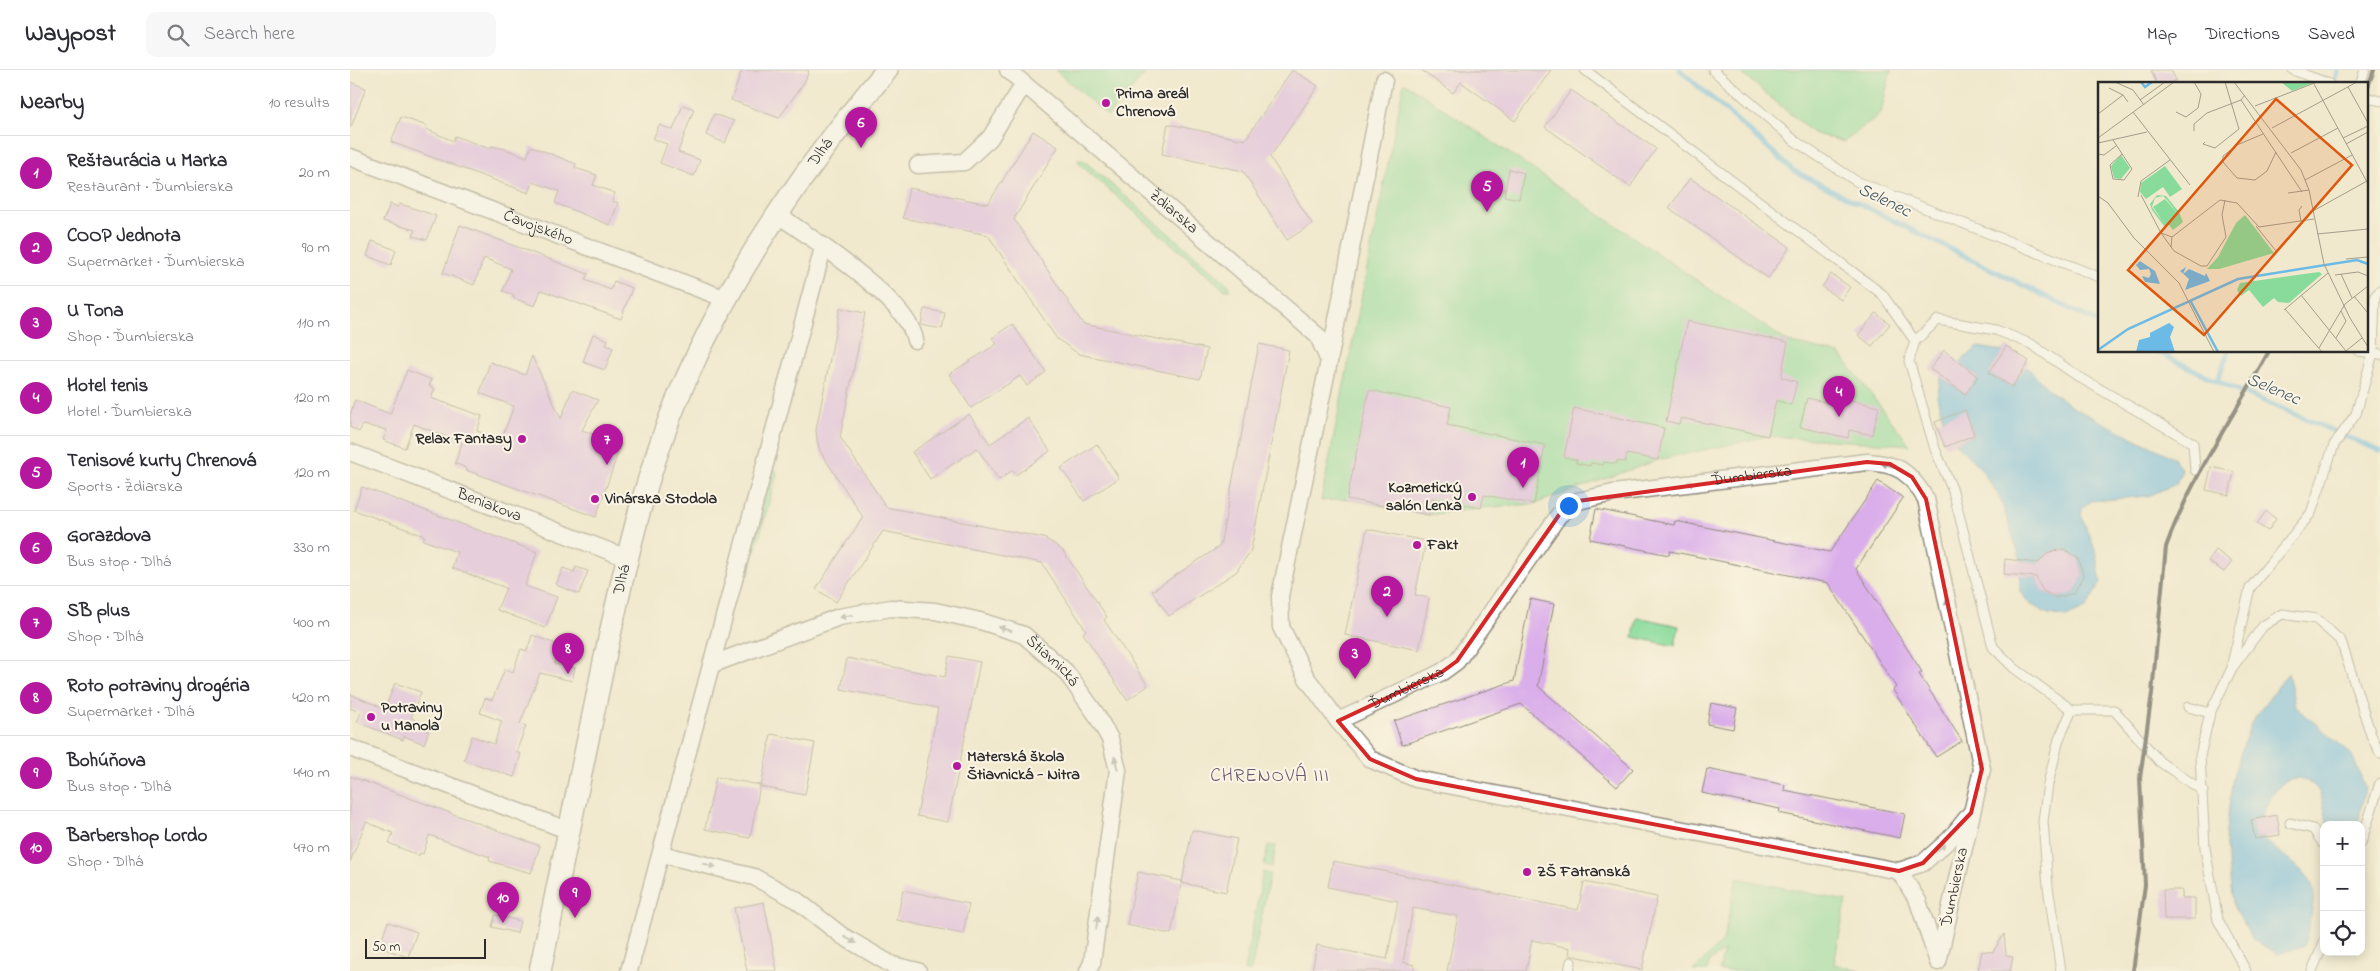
<!DOCTYPE html>
<html lang="en">
<head>
<meta charset="utf-8">
<style>
  body { margin:0; font-family:"Indie Flower",sans-serif; background:#f7f7f7; color:#2b2b33 }
  .controls { position:absolute; right:15px; bottom:15px; display:grid; overflow:hidden; border-radius:10px; box-shadow:0 2px 12px #0003 }
  .controls button { width:45px; height:45px; display:grid; place-items:center; padding:0; border:0; border-bottom:1px solid #e1e1e2; background:#fff; color:#2b2b33; font:25px sans-serif }
  .scale { position:absolute; left:15px; bottom:12px; width:121px; box-sizing:border-box; padding-left:5px; border:2px solid #2b2b2b; border-top:0; font-size:14px; line-height:18px; white-space:nowrap; color:#2b2b2b; -webkit-text-stroke:4px #fcf5e5; paint-order:stroke }
  .you { position:absolute; left:1218px; top:435px; width:18px; height:18px; margin:-12px; border:4px solid #fff; border-radius:50%; background:#1a73e8; box-shadow:0 0 0 8px #1a73e833 }
  .badge { display:grid; place-items:center; width:32px; height:32px; border-radius:50%; background:#b5179e; color:#fff; font-size:16px; font-weight:700 }
  .pin { position:absolute; translate:-50% -41px; filter:drop-shadow(0 1px 2px #0008) }
  .pin::after { content:''; position:absolute; top:26px; width:18px; height:15px; background:inherit; clip-path:polygon(0 0,100% 0,50% 100%) }
  .list { margin:0; padding:0; list-style:none }
  h2 { display:flex; justify-content:space-between; align-items:center; height:65px; margin:0; padding:0 20px; font-size:21px }
  h2 small { font-size:16px; font-weight:400; color:#7c7c81 }
  .list li { display:grid; grid-template-columns:32px 1fr auto; gap:15px; align-items:center; box-sizing:border-box; height:75px; padding:0 20px; border-top:1px solid #e1e1e2 }
  .list b { display:block; font-size:19px; white-space:nowrap }
  .list p { margin:0; font-size:16px; white-space:nowrap; color:#7c7c81 }
  .list em { font-size:16px; font-style:normal; color:#7c7c81 }
  .icon { flex:none; width:28px; height:28px; fill:none; stroke:currentColor; stroke-width:2; stroke-linecap:round; stroke-linejoin:round }
  .map { position:relative; flex:none; width:2030px; height:901px; overflow:hidden }
  header { display:flex; align-items:center; gap:30px; box-sizing:border-box; height:70px; padding:0 25px; background:#fff; border-bottom:1px solid #e1e1e2 }
  header strong { font-size:24px }
  nav { display:flex; gap:28px; margin-inline-start:auto; font-size:18px }
  .search { width:350px; height:45px; background:#f7f7f7; display:flex; align-items:center; gap:12px; box-sizing:border-box; padding:0 18px; border-radius:10px; color:#7c7c81; font-size:19px }
  main { display:flex }
  aside { flex:1; background:#fff }
  .map>svg:first-child { display:block }
  .green { fill:#89db9b; stroke:#5a8363 }
  .water { fill:#6cbae6; stroke:#4c7288 }
  .lines { fill:none; stroke-linecap:round; stroke-linejoin:round }
  .stream { stroke:#6cbae6; stroke-width:5 }
  .building { fill:#daaeea }
  .service-casing { stroke:#8e8a7c; stroke-width:11 }
  .minor-casing { stroke:#8e8a7c; stroke-width:19 }
  .tertiary-casing { stroke:#8e8a7c; stroke-width:24 }
  .service { stroke:#fff; stroke-width:9 }
  .minor { stroke:#fff; stroke-width:16 }
  .tertiary { stroke:#fff; stroke-width:21 }
  .rail { stroke:#2b2b2b; stroke-width:4 }
  .oneway { fill:#a0a0a0 }
  .marked { fill:none; stroke:#d62828; stroke-width:4; stroke-linejoin:round }
  .poi-dot { fill:#b5179e; stroke:#fcf5e5; stroke-width:2 }
  .labels { text-anchor:middle; dominant-baseline:central; stroke-width:4; stroke-linejoin:round; paint-order:stroke }
  .poi-label { font-size:16px; font-weight:bold; fill:#2b2b2b; stroke:#fcf5e5; text-anchor:start }
  .street-label { font-size:16px; fill:#2b2b2b; stroke:#fcf5e5 }
  .water-label { font-size:18px; font-style:italic; fill:#3e5663; stroke:#fcf5e5 }
  .quarter-label { font-size:19px; letter-spacing:1px; fill:#68596e; stroke:#fcf5e5 }
  .inset-river { fill:none; stroke:#6cbae6; stroke-width:2.5 }
  .inset-road { fill:none; stroke:#a29d8c; stroke-width:1 }
  .view { fill:#df570e; fill-opacity:0.15; stroke:#df570e; stroke-width:2.5 }
  .inset-edge { fill:none; stroke:#2b2b2b; stroke-width:2.5 }
</style>
</head>
<body>
<header>
<strong>Waypost</strong>
<div class="search"><svg class="icon" aria-label="search" viewBox="0 0 24 24"><circle cx="10" cy="10" r="6"/><path d="M15 15l6 6"/></svg>Search here</div>
<nav><a>Map</a><a>Directions</a><a>Saved</a></nav>
</header>
<main>
<aside>
<h2>Nearby<small>10 results</small></h2>
<ul class="list">
<li><span class="badge">1</span><div><b>Reštaurácia u Marka</b><p>Restaurant · Ďumbierska</p></div><em>20 m</em></li>
<li><span class="badge">2</span><div><b>COOP Jednota</b><p>Supermarket · Ďumbierska</p></div><em>90 m</em></li>
<li><span class="badge">3</span><div><b>U Tona</b><p>Shop · Ďumbierska</p></div><em>110 m</em></li>
<li><span class="badge">4</span><div><b>Hotel tenis</b><p>Hotel · Ďumbierska</p></div><em>120 m</em></li>
<li><span class="badge">5</span><div><b>Tenisové kurty Chrenová</b><p>Sports · Ždiarska</p></div><em>120 m</em></li>
<li><span class="badge">6</span><div><b>Gorazdova</b><p>Bus stop · Dlhá</p></div><em>330 m</em></li>
<li><span class="badge">7</span><div><b>SB plus</b><p>Shop · Dlhá</p></div><em>400 m</em></li>
<li><span class="badge">8</span><div><b>Roto potraviny drogéria</b><p>Supermarket · Dlhá</p></div><em>420 m</em></li>
<li><span class="badge">9</span><div><b>Bohúňova</b><p>Bus stop · Dlhá</p></div><em>440 m</em></li>
<li><span class="badge">10</span><div><b>Barbershop Lordo</b><p>Shop · Dlhá</p></div><em>470 m</em></li>
</ul>
</aside>
<div class="map">
<svg width="2030" height="901" viewBox="0 0 2030 901">
  <rect width="100%" height="100%" fill="#fcf5e5"/>
  <filter id="ink" filterUnits="userSpaceOnUse"><feTurbulence type="fractalNoise" baseFrequency=".02" numOctaves="2"/><feDisplacementMap in="SourceGraphic" scale="10" xChannelSelector="R" yChannelSelector="G"/><feConvolveMatrix kernelMatrix="1 2 1 2 8 2 1 2 1" color-interpolation-filters="sRGB"/></filter>
  <filter id="wash" filterUnits="userSpaceOnUse"><feTurbulence type="fractalNoise" baseFrequency=".0096" numOctaves="4" result="noise"/><feDisplacementMap in="SourceGraphic" scale="20" xChannelSelector="R" yChannelSelector="G"/><feGaussianBlur stdDeviation="1.12" result="paint"/><feColorMatrix in="noise" values="0 0 0 0 0 0 0 0 0 0 0 0 0 0 0 0 0 1.4 0 .05"/><feComposite in="paint" operator="in"/></filter>
  <g filter="url(#wash)">
    <rect width="100%" height="100%" fill="#f1e9cd"/>
    <!-- green -->
    <path class="green" d="M705,0H798L758,46Z
      M1388,0H1541L1531,43L1494,72L1463,63Z
      M1054,12L1438,272L1490,284L1560,375L1418,366L1308,390L1184,434L1131,438L1079,445L997,429L971,431Z
      M728,90H733L879,215L880,220H875L729,94Z
      M425,399L427,403L399,505L396,506L394,503L421,401Z
      M1287,547L1329,556L1325,576L1283,567Z
      M918,775L926,776L922,797L914,795Z
      M913,802L920,804L901,901H894Z
      M1387,808L1496,831L1484,894L1511,901H1369L1374,881L1359,892L1357,901H1343L1373,871Z"/>
    <!-- water -->
    <path class="water" d="M1628,277L1653,281L1639,303L1661,317L1676,296L1698,319L1724,338L1824,388L1832,400L1826,414L1798,426L1741,431L1733,437L1731,445L1745,479L1751,512L1736,538L1716,547L1698,544L1680,534L1670,522V505L1686,507L1693,521L1706,528L1724,523L1733,506L1729,489L1713,479L1699,482L1688,493L1671,491L1650,428L1632,400L1605,373L1624,365L1615,341L1593,349L1587,327L1591,307L1615,324L1628,307L1610,292Z
      M1938,603L1945,636L2002,685L2015,717L2008,755H1978C1975,745 1974,734 1970,724C1967,717 1960,711 1953,710C1927,704 1920,731 1911,748L1901,751L1905,769L1913,768C1927,782 1961,802 1964,821C1965,831 1957,862 1955,875L1928,884L1903,870L1883,834L1875,769L1883,706L1901,653Z"/>
    <g class="lines">
      <!-- stream -->
      <path class="stream" d="M1330,0L1444,101L1749,253
        M1983,14L1988,0
        M1806,281L1867,311L2030,381
        M1867,311L1879,281"/>
    </g>
    <g id="blocks">
      <!-- building -->
      <path class="building" d="M392,0H459L455,11L429,48L381,30Z
        M942,0L968,16L920,87L962,154L937,170L893,101L812,84L818,54L895,70Z
        M1071,0H1201L1165,51L1111,12L1103,23Z
        M1801,0H1821L1826,10L1817,14H1807Z
        M0,12L16,18L1,57H0Z
        M1221,20L1306,79L1280,117L1195,57Z
        M333,35L344,39L328,82L350,90L344,106L310,93L317,74L303,69L309,55L323,60Z
        M364,44L384,51L375,73L356,65Z
        M51,47L77,56L76,59L103,71L105,66L140,79L141,76L155,79L177,87L181,76L226,94L225,98L247,105L243,115L265,123L262,131L268,133L260,155L205,133L209,121L183,112L179,123L41,72Z
        M683,61L708,77L664,149L733,254L857,279L850,309L729,284L707,269L638,165L553,148L559,118L638,134Z
        M1159,99L1174,103L1169,129L1154,126Z
        M1340,108L1440,177L1418,208L1319,138Z
        M40,134L48,137L49,134L57,136L86,146L77,170L63,166L65,160L33,151Z
        M110,155L238,204L235,210L261,220L264,211L282,218L271,249L191,220L185,236L163,228L164,225L153,221L161,199L134,188L124,215L93,203Z
        M22,171L46,180L41,195L17,186Z
        M1481,204L1500,217L1491,230L1472,217Z
        M490,238L515,243L490,367L536,437L694,468L704,474L713,481L757,547L754,550L798,616L777,630L733,563L736,560L692,493L533,461L486,532L466,519L513,447L470,381L467,370L466,360Z
        M574,239L595,243L592,259L571,255Z
        M1526,243L1540,254L1522,276L1508,265Z
        M1337,251L1438,272L1431,307L1447,312L1441,335L1426,330L1418,366L1331,348L1329,354L1316,351Z
        M662,254L696,302L677,316L670,306L621,338L599,304L647,274L642,268Z
        M243,264L258,270L256,275L263,278L255,300L233,292Z
        M909,274L939,280L901,480L886,502L819,546L802,521L870,476Z
        M1656,276L1679,291L1662,317L1639,303Z
        M1594,280L1628,307L1615,324L1580,299Z
        M182,286L211,349L222,320L248,330L232,360L271,374L246,447L116,400V398L105,393L112,373L64,354L55,378L33,370L37,360L13,355L9,362L0,357V345L5,330L40,344L57,300L82,310L79,316L85,319L81,328L132,346L127,361L151,370L164,336L130,323L140,292L175,305Z
        M1019,320L1101,337L1097,355L1195,375L1184,434L1134,425L1131,438L1082,428L1079,445L997,429Z
        M1481,325L1529,337L1522,365L1499,360L1498,368L1450,357L1457,328L1479,333Z
        M1224,338L1314,358L1308,390L1277,384L1275,392L1267,391L1266,394L1254,392L1253,395L1241,393L1240,396L1226,393L1227,390L1214,387Z
        M1615,340L1624,365L1595,377L1585,352Z
        M619,344L640,374L678,348L700,381L666,405L663,400L649,410L627,378L580,409L562,382Z
        M747,374L769,408L734,431L711,398Z
        M1861,397L1884,402L1879,425L1856,420Z
        M1528,411L1553,428L1506,499L1572,602L1569,604L1612,671L1586,687L1543,620L1546,617L1478,513L1320,481L1319,485L1240,469L1246,439L1324,455L1325,451L1480,482Z
        M12,417L187,482L175,516L207,527L195,558L147,540L156,518L102,498L107,482L73,470L75,466L4,440Z
        M1916,441L1926,449L1918,461L1907,454Z
        M1017,459L1076,471L1065,525L1079,528L1069,580L995,565Z
        M1714,479L1729,489L1733,506L1724,523L1706,528L1693,521L1686,507L1654,504L1655,489L1688,493L1699,482Z
        M1866,480L1882,492L1874,502L1858,491Z
        M226,497L238,501L229,524L206,515L213,498L224,502Z
        M1180,529L1204,534L1188,616L1283,699L1267,717L1171,634L1052,675L1044,651L1164,611Z
        M182,565L211,576L204,594L225,598L222,611L190,603L170,654L176,656L166,682L171,684L164,707L114,690L122,666L144,674L152,651L130,643L135,628L142,630L155,599L163,602L171,579L177,581Z
        M599,586L630,592L598,752L567,746L588,638L491,619L497,588L595,607Z
        M45,613L71,622L61,648L66,650L64,656L79,661L74,674L54,666L53,670L7,652L11,643L0,638V624L35,639Z
        M1361,633L1387,638L1383,659L1357,654Z
        M421,664L465,673L455,725L411,717Z
        M1357,699L1435,715L1434,720L1555,744L1550,768L1429,743L1430,739L1352,723Z
        M0,706L190,776L181,803L139,791L140,787L79,765L73,784L70,783L69,786L39,773L43,763L16,752L0,792Z
        M366,707L410,715L400,768L355,759Z
        M1927,745L1930,765L1905,769L1901,750Z
        M842,760L887,769L876,822L832,813Z
        M983,791L1228,840L1234,812L1307,827L1292,900L1219,885L1220,878L1182,870L1176,901H1097L1108,846L1063,838L1053,892L1064,895V901H962L967,875L1037,889L1048,831L978,817Z
        M788,802L832,811L821,864L777,855Z
        M553,820L619,834L613,864L547,850Z
        M1813,820H1832V828H1845V849H1814Z
        M414,832L427,901H397L384,838Z
        M145,845L170,851L167,863L142,857Z
        M38,852L67,862L58,887L29,877Z
        M1654,864L1656,885L1663,887L1660,901H1628L1632,881L1643,882Z"/>
    </g>
  </g>
  <g filter="url(#ink)">
    <use href="#blocks" fill-opacity="0" stroke="#8e8a7c" stroke-width="1"/>
    <g class="lines">
      <!-- service casing -->
      <g class="service-casing">
        <path id="service" d="M1235,0L1532,224L1565,271
          M1363,0L1445,71L1506,111L1749,207
          M1943,0L1979,14
          M2010,14L2015,0
          M2016,27L2030,31
          M2009,281L2030,284
          M1845,400L1843,373L1729,307L1681,274L1646,260L1588,250L1565,271L1559,291L1585,379L1603,421L1643,577L1664,598L1722,640H1764L1810,692L1853,721
          M1882,594L1900,518L1961,443L1984,375L2006,344L2023,283L2025,226L2030,221
          M1838,637L1860,643
          M1940,753L1963,759L1974,775
          M2011,773L2030,713
          M1219,901L1221,892
          M1711,901L1698,817L1693,751L1698,714L1709,669L1722,640
          M1896,901L1868,850L1855,778L1850,686L1860,643L1882,598L1913,556L1932,544L1966,549L1991,571L2021,665L2030,683
          M1962,901L1974,872"/>
      </g>
      <!-- minor casing -->
      <g class="minor-casing">
        <g id="minor">
          <path id="s1" d="M658,0L968,266L979,291L930,526L931,557L956,607L988,651L1020,689L1066,709L1549,801L1573,793L1600,769L1621,743"/>
          <path id="s2" d="M0,87L376,229"/>
          <path d="M568,95L614,92L640,68L674,14"/>
          <path d="M426,143C460,168 559,230 565,270"/>
          <path d="M979,291L1034,10"/>
          <path id="s3" d="M0,382L277,488"/>
          <path id="s4" d="M363,594L489,547L541,538L585,541L630,551L674,565L716,602L746,644L760,669L768,700L742,893L738,901"/>
          <path id="s5" d="M988,651L1092,602L1107,591L1209,445L1228,431L1263,423L1517,392C1550,394 1559,402 1576,429L1632,699L1588,892"/>
          <path d="M0,678L217,760"/>
          <path d="M311,784L404,807L445,829L491,865L542,895L568,901"/>
          <path d="M1549,801L1568,831L1587,889"/>
          <path d="M279,901L473,178"/>
        </g>
      </g>
      <!-- tertiary casing -->
      <g class="tertiary-casing">
        <g id="tertiary">
          <path id="s6" d="M190,901C211,798 232,695 254,592C274,499 294,406 332,318C383,201 455,96 537,0"/>
        </g>
      </g>
      <!-- service -->
      <use href="#service" class="service"/>
      <!-- minor -->
      <use href="#minor" class="minor"/>
      <!-- tertiary -->
      <use href="#tertiary" class="tertiary"/>
      <!-- rail -->
      <path class="rail" d="M2016,22L2024,0
        M1783,901L1795,815L1790,708L1802,623L1816,477C1841,407 1884,346 1919,281"/>
    </g>
    <!-- one-way arrows -->
    <defs><path id="oneway-solid" d="M-6-.8H1V-3.2L6.5 0L1 3.2V.8H-6Z" transform="scale(1.25)"/></defs>
    <g class="oneway">
      <use href="#oneway-solid" transform="translate(1538 395) rotate(-165)"/>
      <use href="#oneway-solid" transform="translate(1343 413) rotate(173)"/>
      <use href="#oneway-solid" transform="translate(1598 536) rotate(-102)"/>
      <use href="#oneway-solid" transform="translate(496 546) rotate(170)"/>
      <use href="#oneway-solid" transform="translate(655 559) rotate(-162)"/>
      <use href="#oneway-solid" transform="translate(766 693) rotate(-105)"/>
      <use href="#oneway-solid" transform="translate(1630 695) rotate(-95)"/>
      <use href="#oneway-solid" transform="translate(1590 778) rotate(-42)"/>
      <use href="#oneway-solid" transform="translate(359 795) rotate(14)"/>
      <use href="#oneway-solid" transform="translate(747 853) rotate(-82)"/>
      <use href="#oneway-solid" transform="translate(500 870) rotate(30)"/>
    </g>
  </g>
  <!-- marked area -->
  <path d="M0 0H2030V901H0ZM1517,392L1540,394L1562,407L1576,429L1632,699L1621,743L1573,793L1549,801L1066,709L1020,689L988,651L1092,602L1107,591L1209,445L1228,431Z" fill="#f1e9cd" fill-opacity=".55" fill-rule="evenodd"/>
  <path class="marked" d="M1517,392L1540,394L1562,407L1576,429L1632,699L1621,743L1573,793L1549,801L1066,709L1020,689L988,651L1092,602L1107,591L1209,445L1228,431Z"/>
  <!-- markers -->
  <g class="poi-dot">
    <circle cx="756" cy="33" r="5"/>
    <circle cx="172" cy="369" r="5"/>
    <circle cx="1122" cy="427" r="5"/>
    <circle cx="245" cy="429" r="5"/>
    <circle cx="1067" cy="475" r="5"/>
    <circle cx="21" cy="647" r="5"/>
    <circle cx="607" cy="696" r="5"/>
    <circle cx="1177" cy="802" r="5"/>
  </g>
  <g class="labels">
    <!-- poi labels -->
    <g class="poi-label">
      <text x="766" y="24">Prima areál<tspan x="766" dy="18">Chrenová</tspan></text>
      <text x="162" y="369" text-anchor="end">Relax Fantasy</text>
      <text x="1112" y="418" text-anchor="end">Kozmetický<tspan x="1112" dy="18">salón Lenka</tspan></text>
      <text x="255" y="429">Vinárska Stodola</text>
      <text x="1077" y="475">Fakt</text>
      <text x="31" y="638">Potraviny<tspan x="31" dy="18">u Manola</tspan></text>
      <text x="617" y="687">Materská škola<tspan x="617" dy="18">Štiavnická - Nitra</tspan></text>
      <text x="1187" y="802">ZŠ Fatranská</text>
    </g>
    <!-- street labels -->
    <g class="street-label">
      <text stroke="none"><textPath href="#s6" startOffset="875">Dlhá</textPath></text>
      <text stroke="none"><textPath href="#s1" startOffset="218">Ždiarska</textPath></text>
      <text stroke="none"><textPath href="#s2" startOffset="201">Čavojského</textPath></text>
      <text stroke="none"><textPath href="#s5" startOffset="511">Ďumbierska</textPath></text>
      <text stroke="none"><textPath href="#s3" startOffset="149">Beniakova</textPath></text>
      <text stroke="none"><textPath href="#s6" startOffset="400">Dlhá</textPath></text>
      <text stroke="none"><textPath href="#s4" startOffset="362">Štiavnická</textPath></text>
      <text stroke="none"><textPath href="#s5" startOffset="76">Ďumbierska</textPath></text>
      <text transform="translate(1605 817) rotate(-78)">Ďumbierska</text>
    </g>
    <!-- water labels -->
    <g class="water-label">
      <text transform="translate(1534 131) rotate(26)">Selenec</text>
      <text transform="translate(1923 320) rotate(23)">Selenec</text>
    </g>
    <!-- quarter labels -->
    <g class="quarter-label">
      <text x="920" y="706">CHRENOVÁ III</text>
    </g>
  </g>
  <!-- overview -->
  <g transform="translate(1748 12)">
    <rect width="270" height="270" fill="#f1e9cd"/>
    <path d="M183,0H217L194,9ZM23,73L32,86L23,97L16,96L13,84ZM67,84L84,107L72,115L65,105L48,117L42,110L43,101ZM59,113L68,114L81,130L85,140L75,148L71,143L66,144L54,128L52,122ZM65,114L69,118L80,132L67,117L55,125L67,143L54,125L57,116ZM147,133L176,171L121,187H109L120,175L138,141ZM221,190L224,192L191,221L180,220L176,216L165,225L151,208L143,214L139,208L142,201Z" fill="#89db9b" fill-rule="evenodd"/>
    <path d="M42,179L57,189L62,202L47,200L44,194L51,196L53,192L51,187L42,188L38,183ZM88,185L85,192L91,187L107,194L108,191L112,199L87,208L91,197L82,189ZM71,241L76,245L72,255L77,270H38L41,258L52,255V251Z" fill="#6cbae6"/>
    <path class="inset-river" d="M43,0L47,5L54,0M92,218L120,270M0,268L30,247L140,197L259,178L270,182"/>
    <path class="inset-road" d="M17,0L35,8L46,23M136,0L203,88L211,108L226,182L252,236L270,265M216,2L269,100M250,5L270,41M11,6L25,13M147,13L143,18L204,110M42,18L67,0M157,24L219,0M35,30L92,103M78,30L88,35L100,26L103,12L96,0M0,32L25,13L30,20M174,46L259,0M96,49V42L109,31L143,18M165,52L139,63L125,74V80L139,96L157,98L169,89L178,70M0,56L76,0M245,56L270,44M15,58L34,87L26,98L15,97L12,83L24,72M107,60L105,62L117,66L141,47L127,0M0,61L49,50M248,62L270,50M193,71L240,46M0,72L6,73L18,64M207,98L254,73M190,111L211,108M43,113L63,151L74,155M0,114L10,121L36,156L81,201L116,270M40,115L43,99L72,78M215,129L269,99M203,139L201,128L204,124M158,144L178,169M63,151L76,169L103,184H109L128,155L124,133L127,118M219,152L270,147M73,165L74,155L122,118L139,121L161,145L216,137M248,177L270,175M243,192L254,216M237,193L260,190L270,194M203,213L248,269M256,214L269,230M187,227L224,270M186,228L230,191M238,256L248,239L243,229M221,266L247,222L270,204M248,269L264,256"/>
    <path class="view" d="M178,17L254,83L106,253L30,188Z"/>
    <rect width="270" height="270" class="inset-edge"/>
  </g>
</svg>
<div class="controls">
<button>+</button>
<button>−</button>
<button><svg class="icon" aria-label="locate" viewBox="0 0 24 24"><circle cx="12" cy="12" r="6"/><path d="M12 2v4M12 18v4M2 12h4M18 12h4"/></svg></button>
</div>
<div class="scale">50 m</div>
<div class="you"></div>
<div class="pin badge" style="left:1173px;top:418px">1</div>
<div class="pin badge" style="left:1037px;top:547px">2</div>
<div class="pin badge" style="left:1005px;top:609px">3</div>
<div class="pin badge" style="left:1489px;top:347px">4</div>
<div class="pin badge" style="left:1137px;top:142px">5</div>
<div class="pin badge" style="left:511px;top:78px">6</div>
<div class="pin badge" style="left:257px;top:395px">7</div>
<div class="pin badge" style="left:218px;top:604px">8</div>
<div class="pin badge" style="left:225px;top:848px">9</div>
<div class="pin badge" style="left:153px;top:853px">10</div>
</div>
</main>
</body>
</html>
